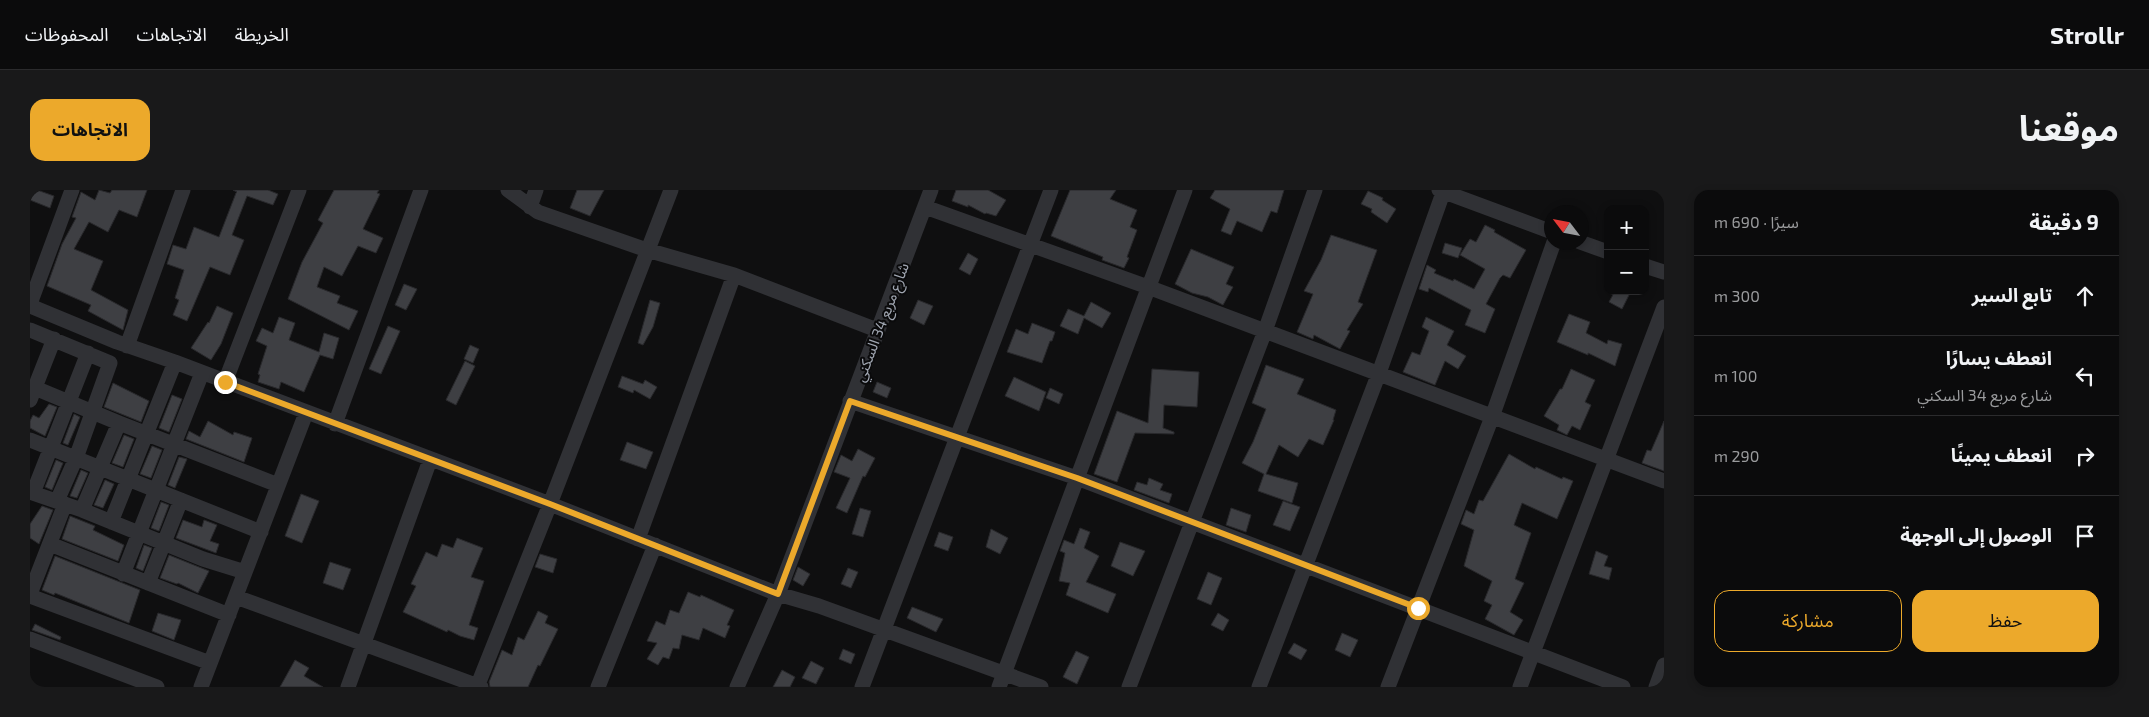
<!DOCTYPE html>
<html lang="ar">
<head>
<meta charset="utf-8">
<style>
  body { margin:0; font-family:"Exo 2","Noto Sans Arabic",sans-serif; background:#19191a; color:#f1f3f6; direction:rtl }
  .controls { position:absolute; right:15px; top:15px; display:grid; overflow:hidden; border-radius:10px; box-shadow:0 2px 8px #0003 }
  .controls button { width:45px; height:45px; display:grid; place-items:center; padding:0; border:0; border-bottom:1px solid #2b2b2d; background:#0b0b0c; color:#f1f3f6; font:25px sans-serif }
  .compass { position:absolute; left:1514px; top:15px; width:45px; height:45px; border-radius:50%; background:#0b0b0c; box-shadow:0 2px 8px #0003; rotate:302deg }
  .stop { position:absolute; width:15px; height:15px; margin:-11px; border:4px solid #eca92b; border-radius:50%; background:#fff }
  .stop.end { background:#eca92b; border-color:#fff; box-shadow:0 1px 5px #0008 }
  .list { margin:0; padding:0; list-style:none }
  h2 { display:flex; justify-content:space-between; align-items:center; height:65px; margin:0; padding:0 20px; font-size:21px }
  h2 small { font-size:16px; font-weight:400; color:#9a9b9d }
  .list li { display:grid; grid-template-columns:32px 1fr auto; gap:15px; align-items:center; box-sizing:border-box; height:80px; padding:0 20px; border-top:1px solid #2b2b2d }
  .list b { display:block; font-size:19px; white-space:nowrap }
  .list p { margin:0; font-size:16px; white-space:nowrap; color:#9a9b9d }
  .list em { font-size:16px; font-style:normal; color:#9a9b9d }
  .actions { display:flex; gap:10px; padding:15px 20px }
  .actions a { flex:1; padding:11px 0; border:1px solid #eca92b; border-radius:15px; text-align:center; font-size:18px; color:#eca92b }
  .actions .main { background:#eca92b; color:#111 }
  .icon { flex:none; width:28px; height:28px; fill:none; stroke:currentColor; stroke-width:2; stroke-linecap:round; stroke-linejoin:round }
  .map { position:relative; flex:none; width:1634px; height:497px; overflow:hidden; direction:ltr; border-radius:15px }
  header { display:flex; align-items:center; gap:30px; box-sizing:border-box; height:70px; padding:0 25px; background:#0b0b0c; border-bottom:1px solid #2b2b2d }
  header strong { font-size:24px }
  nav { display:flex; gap:28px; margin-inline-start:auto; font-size:18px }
  .intro { display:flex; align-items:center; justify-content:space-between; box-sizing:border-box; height:120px; padding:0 30px }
  h1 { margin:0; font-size:35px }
  .button { padding:12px 22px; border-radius:15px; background:#eca92b; color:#111; font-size:18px; font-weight:700 }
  main { display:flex; gap:30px; padding:0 30px }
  aside { flex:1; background:#0b0b0c; border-radius:15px; box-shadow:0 2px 8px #0003 }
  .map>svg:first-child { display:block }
  .building { fill:#3e3f43; stroke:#29292c }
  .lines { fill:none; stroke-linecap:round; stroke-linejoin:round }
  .minor { stroke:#303135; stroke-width:15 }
  .route { stroke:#eca92b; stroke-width:6 }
  .labels { text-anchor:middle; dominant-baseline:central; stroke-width:4; stroke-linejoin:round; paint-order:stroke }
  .street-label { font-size:15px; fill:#a0a6b1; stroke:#0a0a0b }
</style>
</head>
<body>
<header>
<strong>Strollr</strong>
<nav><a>الخريطة</a><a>الاتجاهات</a><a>المحفوظات</a></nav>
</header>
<div class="intro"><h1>موقعنا</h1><a class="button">الاتجاهات</a></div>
<main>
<aside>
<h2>9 دقيقة<small>سيرًا · 690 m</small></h2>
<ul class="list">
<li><svg class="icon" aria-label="ahead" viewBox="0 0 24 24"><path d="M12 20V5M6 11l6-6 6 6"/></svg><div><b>تابع السير</b></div><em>300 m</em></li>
<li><svg class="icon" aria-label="left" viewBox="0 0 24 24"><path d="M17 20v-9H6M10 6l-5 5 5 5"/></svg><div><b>انعطف يسارًا</b><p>شارع مربع 34 السكني</p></div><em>100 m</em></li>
<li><svg class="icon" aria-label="right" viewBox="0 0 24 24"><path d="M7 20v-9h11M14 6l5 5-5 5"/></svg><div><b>انعطف يمينًا</b></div><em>290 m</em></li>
<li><svg class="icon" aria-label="arrive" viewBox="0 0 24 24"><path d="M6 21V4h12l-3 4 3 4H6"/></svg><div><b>الوصول إلى الوجهة</b></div></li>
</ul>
<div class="actions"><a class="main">حفظ</a><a>مشاركة</a></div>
</aside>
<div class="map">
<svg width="1634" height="497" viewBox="0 0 1634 497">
  <rect width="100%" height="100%" fill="#0f0f10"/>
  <!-- building -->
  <path class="building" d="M0,0H7L24,6L20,18L0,10Z
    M69,0L80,3L82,0H117L107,27L89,20L78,42L59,32L44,59L73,71L61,100L98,120L93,140L58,121L61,115L17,96L32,54L46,28L42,27L51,2L65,10Z
    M203,0H238L248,4L243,15L217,6L202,45L214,50L200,85L180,77L157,131L143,125L149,110L145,108L154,80L137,74L143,55L156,59L164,37L189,47L206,3L207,2Z
    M304,0H349L347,3L350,4L333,39L353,48L346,63L328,56L312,86L294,77L287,97L310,106L307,113L328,121L319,140L258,109L272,72L293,33L288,30Z
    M547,0H574L560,26L540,18Z
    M926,0H958L976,10L966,26L956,23L955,24L938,15V17L922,11Z
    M1040,0H1086L1080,9L1107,20L1100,37L1107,40L1097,67L1099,68L1094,78L1072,70L1073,67L1021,46Z
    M1185,0H1254L1247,23L1241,21L1232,42L1207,31L1201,45L1191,41L1200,19L1180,8Z
    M1338,1L1353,8L1352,10L1366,19L1357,33L1341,22L1342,19L1331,14Z
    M1455,35L1465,40L1464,42L1496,60L1480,88L1473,85L1470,88L1456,114L1465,119L1455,143L1435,135L1441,120L1399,98L1398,102L1389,99L1397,75L1406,80L1404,83L1423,91L1424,89L1444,99L1455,79L1430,65L1440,49L1446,52Z
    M1301,45L1347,60L1328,112L1333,114L1317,140L1320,141L1310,159L1284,145L1283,149L1267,142L1283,104L1274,101L1291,70Z
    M1415,53L1432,58L1428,68L1412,63Z
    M1161,59L1204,77L1196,94L1203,97L1193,115L1178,107L1162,103L1145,94Z
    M938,63L948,69L940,85L929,79Z
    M374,94L387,99L376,120L365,115Z
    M1585,101H1601L1592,119L1579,112Z
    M620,110L630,113L623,137L613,155L608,153Z
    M888,110L903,116L894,135L880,128Z
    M1061,112L1081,123L1072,138L1054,128L1048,144L1030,136L1038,119L1054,126Z
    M187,116L203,123L191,154L181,170L161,158L178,132L179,133Z
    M1539,124L1560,132L1556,143L1577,154L1578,150L1592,154L1585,176L1558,163V165L1527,152Z
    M249,127L265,133L259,150L289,162L294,143L309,148L303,169L290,165L274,202L251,192L249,199L228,192L230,185L228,184L237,156L226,151L232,138L243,143Z
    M1396,127L1424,141L1417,155L1436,166L1428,179L1415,171L1405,195L1373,182L1382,162L1390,165L1399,141L1392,137Z
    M1002,133L1025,142L1022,151H1020L1012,173L977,162L986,139L998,144Z
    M358,136L370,141L351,184L339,179Z
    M440,155L449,159L443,173L434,169Z
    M435,171L445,176L426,215L416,210Z
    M1236,175L1274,189L1267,204L1306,220L1303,230H1304L1293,255L1279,249L1268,267L1249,255L1236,284L1268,293L1262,313L1228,301L1234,284L1212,273L1223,252L1236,219L1222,213Z
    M1122,179L1169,182L1167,217L1134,215L1133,238L1144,242V244L1105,243L1087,292L1064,284L1087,221L1118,233Z
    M1541,179L1565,190L1555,212L1561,215L1550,240L1542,236L1537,245L1527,240L1529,235L1514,226L1530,199H1532Z
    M592,186L613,194L615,190L627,197L620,209L604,200L603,203L588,197Z
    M984,187L1016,202L1009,221L975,206Z
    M847,192L861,198L857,208L843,202Z
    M83,193L119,211L111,232L74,217Z
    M1020,198L1033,204L1029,214L1016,208Z
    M142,205L152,209L139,242L129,238Z
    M19,214L27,217L15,246L0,238V231L3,225L9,228Z
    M44,224L50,227L38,255L33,253Z
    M178,231L203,245L204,242L222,248L214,272L156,249L159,241L170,247Z
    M1634,231V281L1612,273L1617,260L1621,261Z
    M94,245L104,249L93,277L82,273Z
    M597,252L623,262L616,279L590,270Z
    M122,256L132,260L121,288L110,284Z
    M828,259L845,268L835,287L833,286L817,323L806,318L820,288L804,282L811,265L822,271Z
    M1479,264L1505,279L1506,277L1532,289L1533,287L1543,291L1527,329L1492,313L1484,335L1501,343L1485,389L1494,393L1480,422L1493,430L1484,445L1455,429L1462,415L1454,411L1462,391L1434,376L1444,340L1431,334L1436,320L1444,324L1449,310L1453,311Z
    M149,267L157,269L145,298L138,295Z
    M26,270L33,273L22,300L15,297Z
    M51,280L58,283L47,308L40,306Z
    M1119,288L1133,294L1130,300L1142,304L1139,313L1104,300L1107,292L1117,295Z
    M75,290L84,294L73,318L64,315Z
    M271,304L289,311L272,353L255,346Z
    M1253,311L1270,317L1260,341L1243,335Z
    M131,312L139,315L129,341L121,338Z
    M12,316L23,320L9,354L0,348V334Z
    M830,318L841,321L833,347L822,344Z
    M1201,318L1221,325L1216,342L1196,335Z
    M40,326L65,336L63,340L94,355L88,371L32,349Z
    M153,330L172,337L174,330L187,335L180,351L189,354L186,363L146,348Z
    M1050,338L1060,342L1054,358L1069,366L1056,392L1086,404L1078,423L1036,405L1040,393L1029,391L1035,363L1030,361L1034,350L1044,354Z
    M961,339L978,348L970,364L956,357Z
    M909,342L923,347L918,361L904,356Z
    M427,348L453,358L441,387L454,391L439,435L448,438L444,450L430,446L418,440L417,442L373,422L386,396L381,394L396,362L407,367L412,354L423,358Z
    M1090,352L1115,361L1103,386L1081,376Z
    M114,355L122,358L113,381L106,378Z
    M1566,361L1578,366L1574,376L1582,378L1579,390L1559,384Z
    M510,364L527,369L523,383L505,377Z
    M139,365L179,381L168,403L148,393L147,394L130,388Z
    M25,366L110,400L99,433L25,403L24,405L12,400Z
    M300,372L321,379L313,400L293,393Z
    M768,377L780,384L773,396L763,390Z
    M818,378L828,382L821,398L811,394Z
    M1178,382L1192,388L1181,415L1167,409Z
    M658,402L670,407L671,405L704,420L697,435L700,436L695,448L673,438L669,450L652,445L649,459L643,458L639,469L633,467L628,475L617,469L627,453L617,451L626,431L635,435L640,420L649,423Z
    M882,417L913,429L906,442L877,428Z
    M508,421L518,426L515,433L528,439L510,476L508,475L498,497H460L459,492L472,460L482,465L488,447L494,450Z
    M128,423L151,430L144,450L122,441Z
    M1188,423L1199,430L1193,441L1181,435Z
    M5,434L31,447L30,450L2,440Z
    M1312,443L1328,450L1320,467L1305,460Z
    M1264,453L1277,460L1271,470L1258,463Z
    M813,459L825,464L821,474L809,469Z
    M1046,461L1059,467L1047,494L1033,487Z
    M265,470L279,478L274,486L293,497H250Z
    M781,471L794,478L786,494L772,488Z
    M752,480L765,487L760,497H743Z"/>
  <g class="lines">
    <!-- minor -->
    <path class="minor" d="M478,0L508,22L617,60L704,85L847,140
      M1409,0L1522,42
      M500,17L506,0
      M895,17L1118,97L1634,291
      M1550,52L1578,62
      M1615,76L1634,82
      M0,114L42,0
      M0,116L87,152L145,172L520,314L748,404L789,416L1011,497
      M0,140L80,173L46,268L27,311
      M97,156L153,0
      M195,192L269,0
      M5,198L89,233L248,295
      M0,210L24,149
      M820,211L1047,288L1593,497
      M305,234L391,0
      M0,250L231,342
      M0,302L52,320L173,369L215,382
      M3,303L58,163
      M52,320L89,233
      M81,332L145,172
      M608,349L704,85
      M20,354L199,425
      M93,384L172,183
      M118,393L151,310
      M0,404L35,314
      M0,406L180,473
      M206,407L451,497
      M0,449L127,497
      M171,497L276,223
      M318,497L400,270
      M447,497L520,314L641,0
      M568,497L625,355
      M707,497L748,404L901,0
      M832,497L1021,0
      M969,497L1155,0
      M1099,497L1235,141L1285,0
      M1229,497L1349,183L1414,0
      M1358,497L1462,227L1524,52
      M1490,497L1634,117
      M1626,497L1634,475"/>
  </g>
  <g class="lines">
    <!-- route -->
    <path class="route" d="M195,192L520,314L748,404L820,211L1047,288L1388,418"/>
  </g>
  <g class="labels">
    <!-- street labels -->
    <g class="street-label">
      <text transform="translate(851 132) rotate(-69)">شارع مربع 34 السكني</text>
    </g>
  </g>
</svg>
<div class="controls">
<button>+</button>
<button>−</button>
</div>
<svg class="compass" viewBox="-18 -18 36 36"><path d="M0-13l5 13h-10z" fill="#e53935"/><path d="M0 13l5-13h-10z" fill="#9a9b9d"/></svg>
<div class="stop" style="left:1388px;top:418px"></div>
<div class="stop end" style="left:195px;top:192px"></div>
</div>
</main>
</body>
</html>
